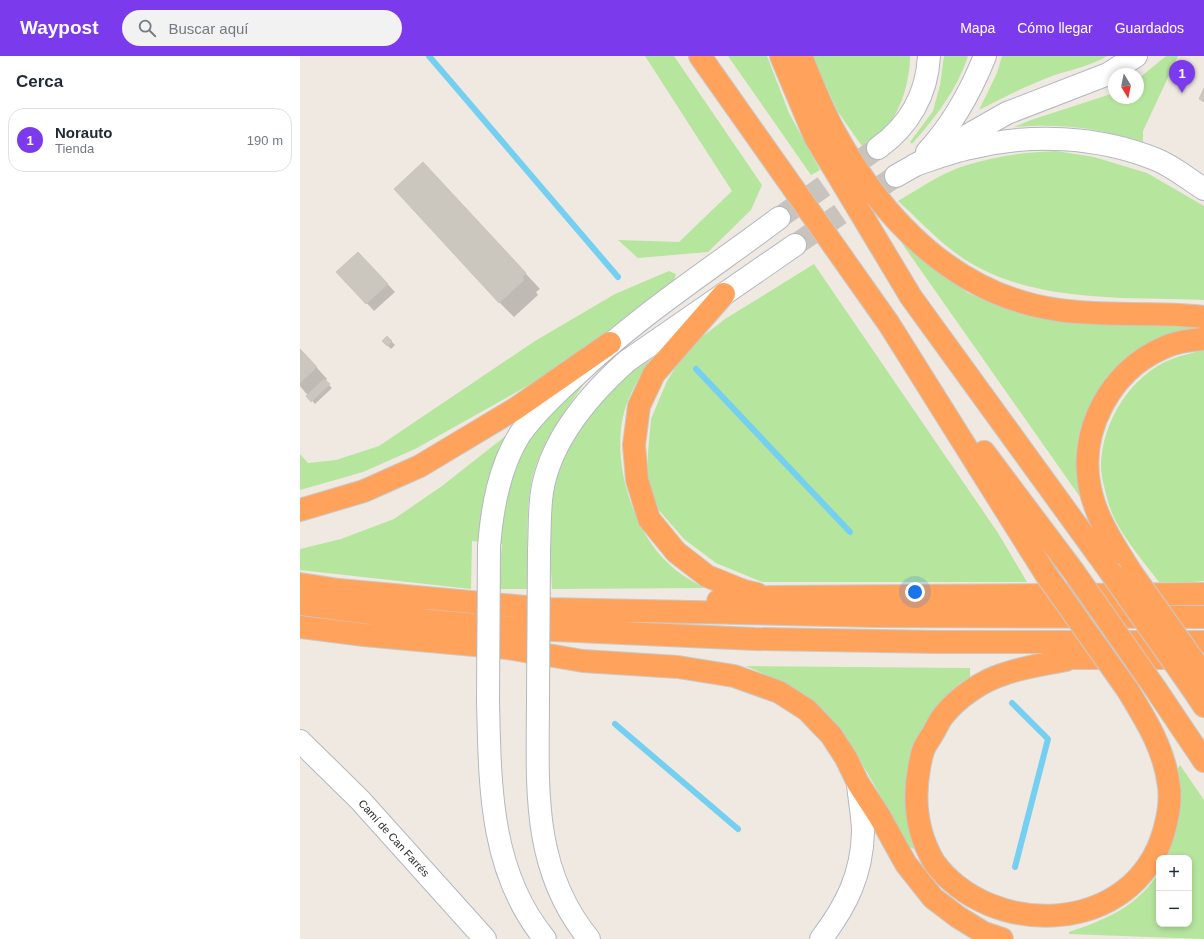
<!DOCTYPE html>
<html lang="es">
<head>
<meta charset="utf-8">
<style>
  body { margin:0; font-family:Arial,sans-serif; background:#f2f2f3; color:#1f2937 }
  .controls { position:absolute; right:12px; bottom:12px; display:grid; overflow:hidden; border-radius:8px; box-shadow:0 2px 6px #0003 }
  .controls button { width:36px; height:36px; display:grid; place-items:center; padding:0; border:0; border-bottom:1px solid #e0e1e3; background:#fff; color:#1f2937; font:20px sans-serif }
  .compass { position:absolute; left:808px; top:12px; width:36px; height:36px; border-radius:50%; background:#fff; box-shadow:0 2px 6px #0003; rotate:170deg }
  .you { position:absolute; left:615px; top:536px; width:14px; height:14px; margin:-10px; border:3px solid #fff; border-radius:50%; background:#1a73e8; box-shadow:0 0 0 6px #1a73e833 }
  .badge { display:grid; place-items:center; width:26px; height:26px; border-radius:50%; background:#7c3aed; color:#fff; font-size:13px; font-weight:700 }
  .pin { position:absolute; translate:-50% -33px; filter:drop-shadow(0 1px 2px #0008) }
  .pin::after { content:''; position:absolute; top:21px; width:14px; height:12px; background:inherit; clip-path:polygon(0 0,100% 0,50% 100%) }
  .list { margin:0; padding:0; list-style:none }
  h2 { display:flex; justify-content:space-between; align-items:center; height:52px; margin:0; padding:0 16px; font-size:17px }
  h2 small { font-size:13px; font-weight:400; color:#747a83 }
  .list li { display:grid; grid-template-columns:26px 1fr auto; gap:12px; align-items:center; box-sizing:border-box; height:64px; margin:0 8px 8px; padding:0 8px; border:1px solid #e0e1e3; border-radius:16px }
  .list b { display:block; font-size:15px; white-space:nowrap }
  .list p { margin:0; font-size:13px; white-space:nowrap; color:#747a83 }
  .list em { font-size:13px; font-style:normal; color:#747a83 }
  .icon { flex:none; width:22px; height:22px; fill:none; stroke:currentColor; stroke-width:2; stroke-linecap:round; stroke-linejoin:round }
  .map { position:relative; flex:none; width:904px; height:883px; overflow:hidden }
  header { display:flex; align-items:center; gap:24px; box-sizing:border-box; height:56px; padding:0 20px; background:#7c3aed; color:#fff }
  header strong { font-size:19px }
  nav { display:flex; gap:22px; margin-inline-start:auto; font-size:14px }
  .search { width:280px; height:36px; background:#f2f2f3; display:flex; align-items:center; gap:10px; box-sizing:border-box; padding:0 14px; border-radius:22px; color:#747a83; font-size:15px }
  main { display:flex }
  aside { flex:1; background:#fff }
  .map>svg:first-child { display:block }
  .green { fill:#b6e59e }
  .shadow { fill:#0003 }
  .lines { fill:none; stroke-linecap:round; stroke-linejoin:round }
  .stream { stroke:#75cff0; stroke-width:6 }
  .building { fill:#cbc7bf; stroke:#cbc5ba }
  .street-tunnel { stroke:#c8c4bd; stroke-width:22; stroke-dasharray:22 11; stroke-linecap:butt }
  .street-casing { stroke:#b4b7c1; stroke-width:24 }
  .highway-casing { stroke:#c9c9c9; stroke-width:24 }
  .street { stroke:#fff; stroke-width:22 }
  .highway { stroke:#ffa35c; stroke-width:22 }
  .street-bridge-casing { stroke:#b4b7c1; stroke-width:24; stroke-linecap:butt }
  .highway-bridge-casing { stroke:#c9c9c9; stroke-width:24; stroke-linecap:butt }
  .street-bridge { stroke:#fff; stroke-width:22 }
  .highway-bridge { stroke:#ffa35c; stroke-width:22 }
  .labels { text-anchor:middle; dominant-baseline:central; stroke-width:3; stroke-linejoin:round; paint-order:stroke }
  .street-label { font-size:11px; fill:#2e2e2e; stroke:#fff }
</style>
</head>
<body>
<header>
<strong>Waypost</strong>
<div class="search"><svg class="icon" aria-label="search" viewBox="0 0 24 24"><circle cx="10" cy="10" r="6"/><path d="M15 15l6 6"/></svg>Buscar aquí</div>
<nav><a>Mapa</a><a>Cómo llegar</a><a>Guardados</a></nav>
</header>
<main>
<aside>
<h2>Cerca<small></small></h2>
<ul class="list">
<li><span class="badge">1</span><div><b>Norauto</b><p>Tienda</p></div><em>190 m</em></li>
</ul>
</aside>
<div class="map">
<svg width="904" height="883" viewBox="0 0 904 883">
  <rect width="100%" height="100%" fill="#efe9e1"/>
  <!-- green -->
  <path class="green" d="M345,0H374L462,129L451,154L408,196L338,202L318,184L379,186L432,135Z
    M428,0H467L489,57L520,114L511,119Z
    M512,0H610C610,24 602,52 587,71C582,79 570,84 562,90L538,56Z
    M644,0H668C657,34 635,62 612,88L610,86L633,55L640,29Z
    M702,0H807C791,10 773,13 755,19C728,29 704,41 679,54L697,17Z
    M866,0H878L843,75V86C798,72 761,67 714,71L731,64L814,37V42H838V23Z
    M756,95L794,101L847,117L904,150V244C823,241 725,248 657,198C636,183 617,162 598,145C620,132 643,116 667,109C697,100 725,96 756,95Z
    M601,186L668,237L720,257L802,268L893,270V273C878,277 860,280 846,288C809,309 780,353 777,395C777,406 782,433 780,441Z
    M514,208L698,477L727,526H462L416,507L384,483L357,452L347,420L348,396L351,363L367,325L379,306L402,281L425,263Z
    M369,215L376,218L373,228L254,315L115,393L63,416L0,434V398L8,407L36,404L79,390L235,285L315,238Z
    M904,294V525L893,526H859C841,502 818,477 809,449C806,438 802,424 801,413C800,369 830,319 872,303C882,299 893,297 904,294Z
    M350,303C340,321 327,340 323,361C313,406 331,466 361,500C373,514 389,524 405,532L252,533C251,502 246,469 250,438C254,413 283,367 299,347C311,332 333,311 350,303Z
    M286,325C265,355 241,386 232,423C225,458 228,497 228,533H198L202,488L172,485L171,533L0,514V493L41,483L94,463L142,430L222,367Z
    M446,610L670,612V622C657,627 647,639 639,650C604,695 598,738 614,793L608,790C577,737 554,679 505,640C488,627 465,619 446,610Z
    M880,709L904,744V883L769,878V876C807,863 837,851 859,816V868H889V802H866C880,770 884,746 878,712Z"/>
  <!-- shadow -->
  <path class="shadow" d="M123,107L240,233L236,236L238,239L214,261L199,246Z
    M66,205L95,236L74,255L38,216Z
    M87,281L95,289L91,293L83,285Z
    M0,293L27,323L25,325L32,332L15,348L0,330Z"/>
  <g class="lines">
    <!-- stream -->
    <path class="stream" d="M129,0L318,221
      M396,313L550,476
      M712,647L748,683L715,811
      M315,668L438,773"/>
  </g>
  <!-- building -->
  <path class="building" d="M904,32V46L899,43Z
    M123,106L226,217L222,221L224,224L199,247L94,133Z
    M58,196L88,228L66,248L36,216Z
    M87,280L92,285L87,290L82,285Z
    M0,293L17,311L0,327Z
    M24,323L30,328L11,346L6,340Z"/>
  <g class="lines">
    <!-- street-tunnel -->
    <path class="street-tunnel" d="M479,162L578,92
      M495,189L596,120"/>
    <!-- street casing -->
    <g class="street-casing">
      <path id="street" d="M578,92C609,70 627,38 629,0
        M627,96C653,68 671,35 685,0
        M615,109C633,103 651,96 670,92C731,77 797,80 855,103C873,110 888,123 904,133
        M596,120L707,57L808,18L836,0
        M189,491C192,452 199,411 220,378C236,356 256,337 276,319C338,260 411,213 479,162
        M239,494C240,475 239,456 242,436C250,385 289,339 327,305L495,189
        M238,640C238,727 230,811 289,883
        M188,644C190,727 189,815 245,883
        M0,685L60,744L185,883
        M521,883C546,850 562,819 563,776C563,760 559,743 558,727"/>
    </g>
    <!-- highway casing -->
    <g class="highway-casing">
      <path id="highway" d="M400,0L589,268L745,517
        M481,0L515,81L611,241L809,514
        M501,0C511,25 521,51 534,75C582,163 655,240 759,254C807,261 856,255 904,261
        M424,238L354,318L339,350L334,389L337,424L349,463L376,496L407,520L444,535L457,538
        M684,396L774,516
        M0,454L64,435L120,410L215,353L310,287
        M831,516C815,490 796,463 790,432C778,376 810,315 863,292C875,286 890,284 904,283
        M0,528L39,534L248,553L576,560L904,561
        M418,545L470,541L904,538
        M0,548L130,565L211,572L455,583L636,586H904
        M0,571L64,579L207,592L283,605L378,611L434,620L479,636L507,654L531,679L546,702L558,727L580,761L606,808L633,842L658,861L684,877L702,883
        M752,602H887
        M766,604C746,608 724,611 704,618C682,625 658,641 643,660C639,665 636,673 632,679C629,684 625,689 623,695C621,701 620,707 619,713C613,746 617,777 634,806C690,883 834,881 864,775C868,761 871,746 869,731C865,694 846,664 827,633
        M855,632L904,705
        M892,632L904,650"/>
    </g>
    <!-- street -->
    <use href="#street" class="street"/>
    <!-- highway -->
    <use href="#highway" class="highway"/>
    <!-- street-bridge casing -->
    <g class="street-bridge-casing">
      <path id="street-bridge" d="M238,640L239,494
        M188,644L189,491"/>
    </g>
    <!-- highway-bridge casing -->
    <g class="highway-bridge-casing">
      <path id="highway-bridge" d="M809,514L892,632
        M774,516L855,632
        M831,516L904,619
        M745,517L827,633"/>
    </g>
    <!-- street-bridge -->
    <use href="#street-bridge" class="street-bridge"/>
    <!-- highway-bridge -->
    <use href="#highway-bridge" class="highway-bridge"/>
  </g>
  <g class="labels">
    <!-- street labels -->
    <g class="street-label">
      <text transform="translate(94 782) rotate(48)">Camí de Can Farrés</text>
    </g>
  </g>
</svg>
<div class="controls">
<button>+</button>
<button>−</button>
</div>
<svg class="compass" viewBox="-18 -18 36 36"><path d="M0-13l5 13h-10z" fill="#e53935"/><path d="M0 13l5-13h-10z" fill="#747a83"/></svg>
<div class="you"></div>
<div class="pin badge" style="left:882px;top:37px">1</div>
</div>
</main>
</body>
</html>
